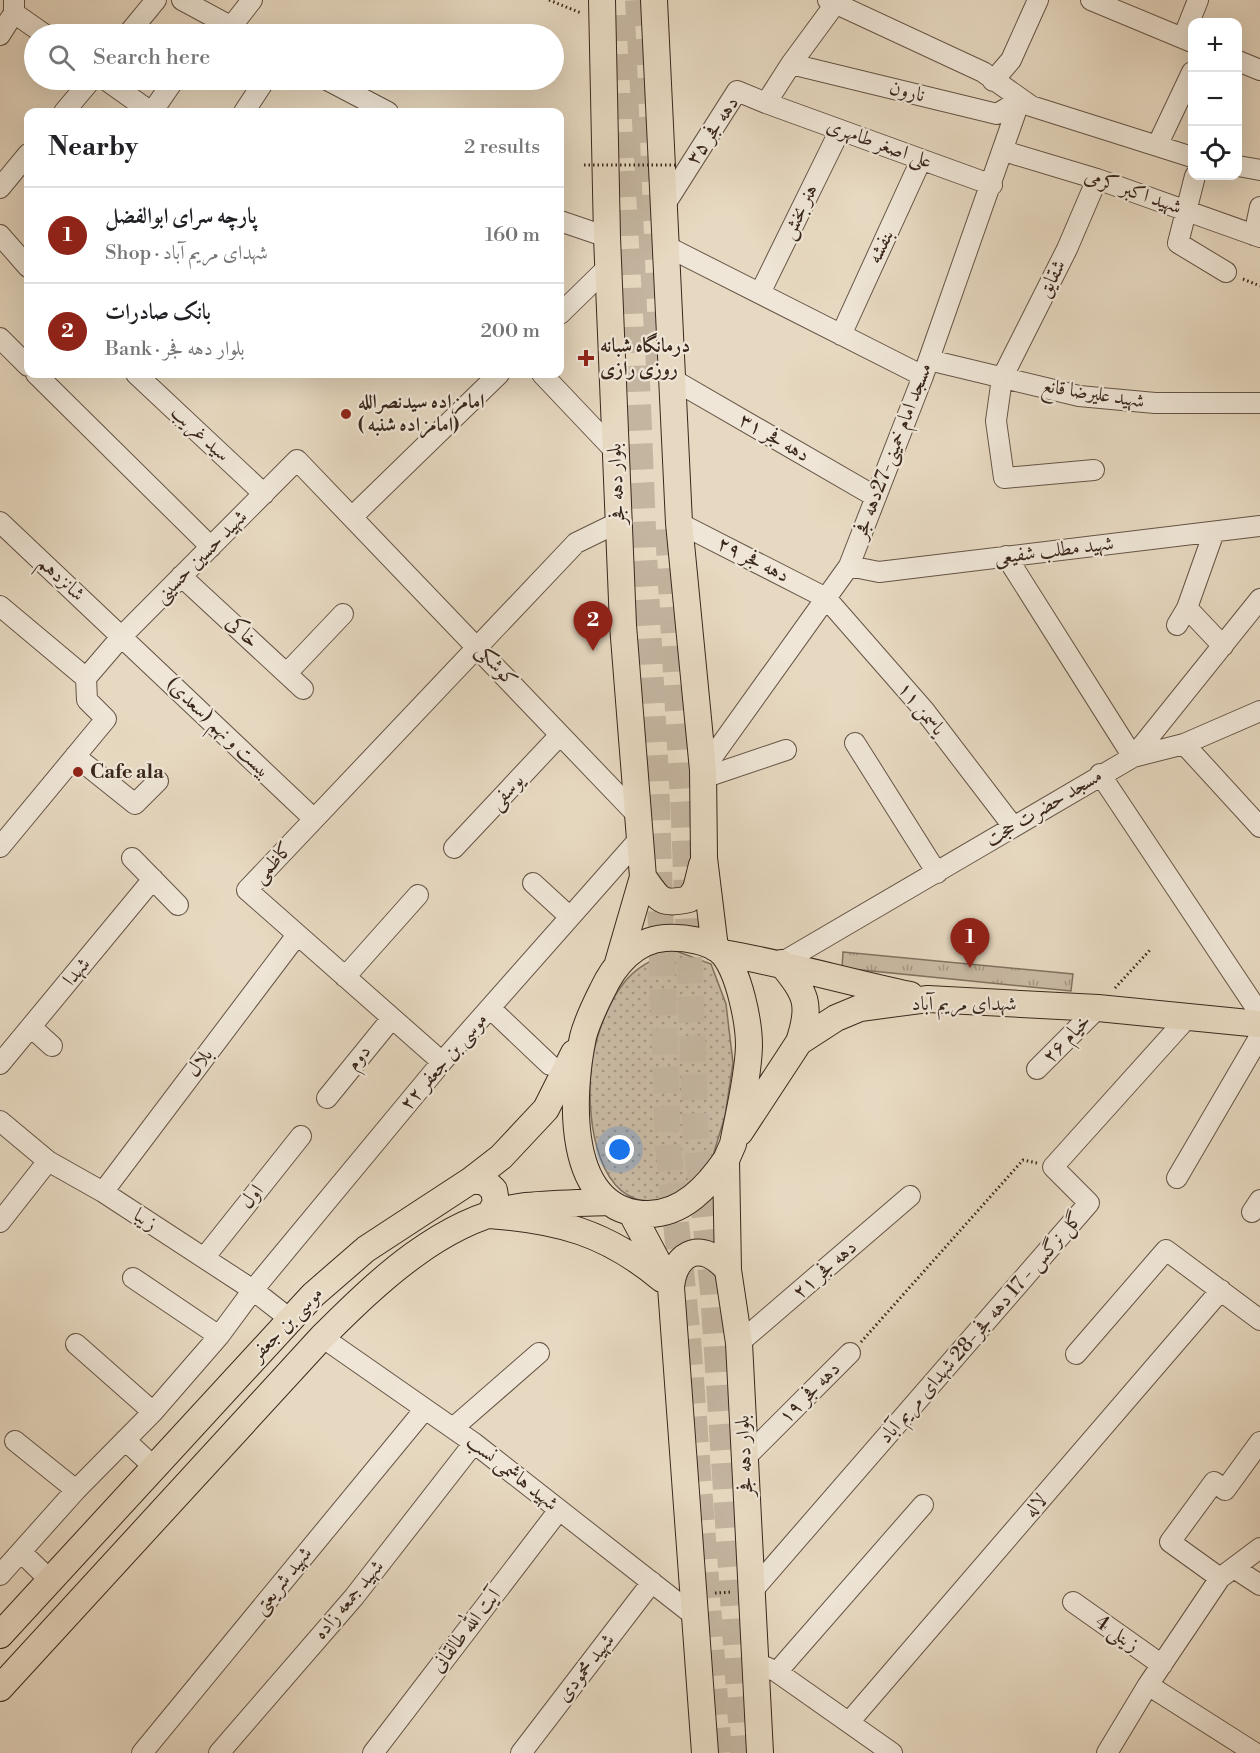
<!DOCTYPE html>
<html lang="en">
<head>
<meta charset="utf-8">
<style>
  body { margin:0; font-family:"Libre Bodoni",Amiri,serif; background:#f6f6f6; color:#202124 }
  .controls { position:absolute; right:18px; top:18px; display:grid; overflow:hidden; border-radius:12px; box-shadow:0 6px 24px #0002 }
  .controls button { width:54px; height:54px; display:grid; place-items:center; padding:0; border:0; border-bottom:2px solid #e0e0e0; background:#fff; color:#202124; font:30px sans-serif }
  .you { position:absolute; left:620px; top:1150px; width:21px; height:21px; margin:-15px; border:4px solid #fff; border-radius:50%; background:#1a73e8; box-shadow:0 0 0 9px #1a73e833 }
  .badge { display:grid; place-items:center; width:39px; height:39px; border-radius:50%; background:#8f2418; color:#fff; font-size:20px; font-weight:700 }
  .pin { position:absolute; translate:-50% -50px; filter:drop-shadow(0 2px 3px #0008) }
  .pin::after { content:''; position:absolute; top:32px; width:21px; height:18px; background:inherit; clip-path:polygon(0 0,100% 0,50% 100%) }
  .list { margin:0; padding:0; list-style:none }
  h2 { display:flex; justify-content:space-between; align-items:center; height:78px; margin:0; padding:0 24px; font-size:26px }
  h2 small { font-size:20px; font-weight:400; color:#757577 }
  .list li { display:grid; grid-template-columns:39px 1fr auto; gap:18px; align-items:center; box-sizing:border-box; height:96px; padding:0 24px; border-top:2px solid #e0e0e0 }
  .list b { display:block; font-size:22px; white-space:nowrap }
  .list p { margin:0; font-size:20px; white-space:nowrap; color:#757577 }
  .list em { font-size:20px; font-style:normal; color:#757577 }
  .icon { flex:none; width:33px; height:33px; fill:none; stroke:currentColor; stroke-width:2; stroke-linecap:round; stroke-linejoin:round }
  .map { position:relative; flex:none; width:1260px; height:1753px; overflow:hidden }
  .search { position:absolute; background:#fff; box-shadow:0 6px 24px #0002; left:24px; top:24px; width:540px; height:66px; display:flex; align-items:center; gap:15px; box-sizing:border-box; padding:0 21px; border-radius:33px; color:#757577; font-size:22px }
  .panel { position:absolute; background:#fff; box-shadow:0 6px 24px #0002; left:24px; top:108px; width:540px; height:270px; border-radius:12px }
  .map>svg:first-child { display:block }
  .grass { fill:url(#grass-dots); stroke:#827160; stroke-width:1.5 }
  .park { fill:url(#park-tufts); stroke:#827160; stroke-width:1.5 }
  .lines { fill:none; stroke-linecap:round; stroke-linejoin:round }
  .major-tunnel { stroke:#c4b5a0; stroke-width:26; stroke-dasharray:26 13; stroke-linecap:butt }
  .minor-casing { stroke:#655445; stroke-width:22 }
  .major-casing { stroke:#3a271c; stroke-width:28 }
  .path { stroke:#3a271c; stroke-width:3; stroke-dasharray:1.5 3; stroke-linecap:butt }
  .minor { stroke:#efe6d7; stroke-width:20 }
  .major { stroke:#e7d9c1; stroke-width:26 }
  .path-bridge { stroke:#3a271c; stroke-width:3; stroke-dasharray:1.5 3; stroke-linecap:butt }
  .poi-dot { fill:#8f2418; stroke:#efe6d7; stroke-width:2 }
  .labels { text-anchor:middle; dominant-baseline:central; stroke-width:4.5; stroke-linejoin:round; paint-order:stroke }
  .street-label { font-size:20px; fill:#3a271c; stroke:#efe6d7 }
  .poi-label { font-size:20px; font-weight:bold; fill:#3a271c; stroke:#efe6d7; text-anchor:start }
</style>
</head>
<body>
<div class="map">
<svg width="1260" height="1753" viewBox="0 0 1260 1753">
  <defs>
    <pattern id="grass-dots" width="8" height="8" patternUnits="userSpaceOnUse" patternTransform="scale(1.5)"><rect width="8" height="8" fill="#cabba5"/><path d="M2 2h.1M6 6h.1" fill="none" stroke="#a59886" stroke-width="1.8" stroke-linecap="round"/></pattern>
    <pattern id="park-tufts" width="24" height="20" patternUnits="userSpaceOnUse" patternTransform="scale(1.5)"><rect width="24" height="20" fill="#cabba5"/><path d="M3 7l-1-3M5 7V3M7 7l1-3M15 17l-1-3M17 17v-4M19 17l1-3" fill="none" stroke="#a59886"/></pattern>
  </defs>
  <rect width="100%" height="100%" fill="#e7d9c1"/>
  <filter id="stains"><feTurbulence type="fractalNoise" baseFrequency=".00333" numOctaves="4"/><feColorMatrix values="0 0 0 0 .2 0 0 0 0 .09 0 0 0 0 .02 0 0 0 .5 -.17"/></filter>
  <radialGradient id="worn" r=".72"><stop offset=".6" stop-color="#630" stop-opacity="0"/><stop offset="1" stop-color="#630" stop-opacity=".3"/></radialGradient>
  <!-- grass -->
  <path class="grass" d="M676,951L711,964L726,1004L733,1063L725,1116L712,1159L684,1195C673,1196 655,1203 643,1201C593,1191 587,1110 591,1070C593,1043 606,1006 623,984C637,965 654,959 676,951Z"/>
  <!-- park -->
  <path class="park" d="M843,952L1073,974L1071,991L842,968Z"/>
  <g class="lines">
    <!-- major-tunnel -->
    <path class="major-tunnel" d="M638,0L659,367
      M622,15L644,553L656,778L668,1145L688,1339L719,1753
      M668,529L684,819L696,1138L713,1291L743,1753"/>
    <!-- minor casing -->
    <g class="minor-casing">
      <path id="minor" d="M182,0L245,34
        M828,0L983,72L1031,106L1192,157
        M1091,0L1192,42
        M14,13L44,34
        M231,27L252,0
        M128,34L156,0
        M0,35L14,13V0
        M1183,38L1198,0
        M1238,61L1260,70
        M791,64L997,114L1020,100
        M106,80L151,112
        M327,80L388,112
        M993,81L1011,60L1038,0
        M766,103L992,185
        M64,112L91,80
        M152,112L174,80
        M244,112L265,80
        M1157,146L1192,72
        M1004,151L1097,179L1260,237
        M1238,166L1260,170
        M1195,176L1178,243L1226,272
        M0,188L28,154
        M664,206L737,91L766,103L791,64L838,0
        M560,221L607,237
        M0,235L28,267
        M1254,235L1260,207
        M666,246L923,376
        M760,293L840,130
        M560,314L608,267
        M841,335L921,160
        M0,338L28,366
        M929,360L1079,396L1155,403H1260
        M36,374L211,547
        M136,374L264,494
        M542,374L616,452
        M672,379L876,497
        M1094,470L1004,478L996,421L1002,378L1067,249L1097,179
        M353,516L499,374
        M0,522L314,819
        M679,523L826,598L924,710L1012,825
        M1214,532L1187,608L1223,646
        M1006,556L1133,757L1184,744L1260,711
        M849,566L879,572L1260,526
        M181,576L303,689
        M0,606L86,678
        M1177,625L1187,608
        M287,673L343,614
        M855,743L937,873
        M1184,744L1260,827
        M75,756L135,804L158,781
        M703,770L849,566L923,376L1020,100
        M1100,774L1260,1014
        M703,778L786,750
        M0,847L106,719L87,700L86,678L122,636L297,460L639,817
        M454,848L560,735
        M132,858L178,905
        M533,883L570,917
        M781,963L1133,757L1260,599
        M345,977L418,895
        M490,1008L550,1065
        M31,1027L52,1046
        M442,1062L247,890L576,543L619,522
        M0,1064L153,879
        M1037,1069L1098,1008
        M327,1098L392,1018
        M0,1121L48,1161L103,1192L253,1290L290,1319
        M1177,1178L1260,1036
        M103,1192L297,935
        M1252,1212L1260,1200
        M0,1222L48,1161
        M204,1258L301,1136
        M133,1278L219,1336
        M322,1337L474,1443L696,1617
        M739,1343L910,1196
        M76,1344L153,1412
        M1076,1354L1166,1250L1260,1320
        M453,1428L539,1353
        M125,1440L153,1466
        M15,1441L76,1490
        M744,1459L850,1353
        M21,1552L50,1580
        M1234,1568L1260,1585
        M0,1575L76,1490L153,1412L219,1336L253,1290L442,1062L640,838
        M1220,1578L1170,1542L1214,1482L1225,1490L1260,1442
        M753,1590L1089,1203L1053,1167L1188,1017
        M1073,1602L1162,1665
        M766,1667L777,1672L892,1753
        M777,1672L923,1505
        M1148,1685L1255,1753
        M850,1721L1221,1290
        M142,1753L425,1409
        M219,1753L354,1597L474,1443
        M373,1753L559,1510
        M521,1753L652,1582
        M1107,1753L1148,1685L1220,1578L1260,1548"/>
    </g>
    <!-- major casing -->
    <g class="major-casing">
      <path id="major" d="M602,0L607,237L623,625L643,877L618,963
        M654,0L679,523L703,770L704,858L715,948
        M643,877C659,899 660,906 689,899L696,889L702,865
        M723,953C787,964 848,982 910,995
        M781,963C806,994 812,1003 799,1042
        M740,1132L799,1042L836,1018L860,1008L928,999L1098,1008L1260,1024
        M726,1160C708,1186 683,1214 648,1214C564,1214 571,1094 583,1037C587,1021 595,1005 602,991C614,965 635,940 665,938C682,937 712,940 724,955C739,974 749,1021 749,1046C748,1078 739,1112 733,1144L726,1160L728,1270L739,1343L760,1753
        M470,1181H484L494,1190L496,1203L489,1215C559,1220 607,1233 662,1279
        M632,1214L671,1287L705,1753
        M671,1287C675,1249 704,1241 728,1270
        M0,1635L313,1295L366,1249L470,1181L501,1157L546,1109L574,1053
        M0,1688L322,1337C377,1282 445,1216 526,1206C553,1203 581,1203 608,1202"/>
    </g>
    <!-- path -->
    <path class="path" d="M549,0L581,13
      M1243,279L1260,286
      M1115,988L1150,950
      M861,1342L1023,1160L1037,1163
      M715,1593L732,1592"/>
    <!-- minor -->
    <use href="#minor" class="minor"/>
    <!-- major -->
    <use href="#major" class="major"/>
    <!-- path-bridge -->
    <path class="path-bridge" d="M584,165H677"/>
  </g>
  <!-- markers -->
  <g class="poi-dot">
    <path d="M583 349h6v6h6v6h-6v6h-6v-6h-6v-6h6z"/>
    <circle cx="346" cy="414" r="6"/>
    <circle cx="78" cy="772" r="6"/>
  </g>
  <g class="labels">
    <!-- street labels -->
    <g class="street-label">
      <text transform="translate(907 92) rotate(14)">نارون</text>
      <text transform="translate(713 131) rotate(-56)">دهه فجر ۳۵</text>
      <text transform="translate(879 144) rotate(20)">علی اصغر طامهری</text>
      <text transform="translate(1133 192) rotate(19)">شهید اکبر کرمی</text>
      <text transform="translate(800 212) rotate(-64)">هنر بخش</text>
      <text transform="translate(881 247) rotate(-65)">بنفشه</text>
      <text transform="translate(1052 279) rotate(-63)">شقایق</text>
      <text transform="translate(1093 394) rotate(9)">شهید علیرضا قانع</text>
      <text transform="translate(200 434) rotate(43)">سید غریب</text>
      <text transform="translate(774 438) rotate(30)">دهه فجر ۳۱</text>
      <text transform="translate(893 451) rotate(-69)">مسجد امام خمینی-27دهه فجر</text>
      <text transform="translate(617 484) rotate(-93)">بلوار دهه فجر</text>
      <text transform="translate(1054 551) rotate(-7)">شهید مطلب شفیعی</text>
      <text transform="translate(201 557) rotate(-45)">شهید حسین حسینی</text>
      <text transform="translate(753 560) rotate(27)">دهه فجر ۲۹</text>
      <text transform="translate(61 579) rotate(43)">شانزدهم</text>
      <text transform="translate(242 632) rotate(43)">خاکی</text>
      <text transform="translate(496 666) rotate(47)">کوشکی</text>
      <text transform="translate(921 709) rotate(51)">یاسمن ۱۱</text>
      <text transform="translate(218 728) rotate(44)">بیست و نهم (سعدی)</text>
      <text transform="translate(507 792) rotate(-47)">یوسفی</text>
      <text transform="translate(1044 808) rotate(-31)">مسجد حضرت حجت</text>
      <text transform="translate(273 863) rotate(-47)">کاظمی</text>
      <text transform="translate(77 972) rotate(-50)">شهدا</text>
      <text x="964" y="1004">شهدای مریم آباد</text>
      <text transform="translate(1067 1039) rotate(-46)">خیام ۲۶</text>
      <text transform="translate(359 1058) rotate(-51)">دوم</text>
      <text transform="translate(444 1062) rotate(-49)">موسی بن جعفر ۲۲</text>
      <text transform="translate(200 1063) rotate(-53)">بلال</text>
      <text transform="translate(252 1197) rotate(-52)">اول</text>
      <text transform="translate(145 1220) rotate(33)">زیبا</text>
      <text transform="translate(825 1270) rotate(-41)">دهه فجر ۲۱</text>
      <text transform="translate(287 1324) rotate(-46)">موسی بن جعفر</text>
      <text transform="translate(981 1328) rotate(-49)">گل نرگس - 17 دهه فجر-28 شهدای مریم آباد</text>
      <text transform="translate(810 1393) rotate(-45)">دهه فجر ۱۹</text>
      <text transform="translate(745 1456) rotate(-93)">بلوار دهه فجر</text>
      <text transform="translate(512 1473) rotate(38)">شهید هاشمی نسب</text>
      <text transform="translate(1036 1506) rotate(-49)">لاله</text>
      <text transform="translate(283 1581) rotate(-51)">شهید شریعتی</text>
      <text transform="translate(349 1600) rotate(-50)">شهید جمعه زاده</text>
      <text transform="translate(466 1631) rotate(-52)">آیت الله طالقانی</text>
      <text transform="translate(1117 1634) rotate(35)">زینلی 4</text>
      <text transform="translate(586 1668) rotate(-52)">شهید محمودی</text>
    </g>
    <!-- poi labels -->
    <g class="poi-label">
      <text x="600" y="346">درمانگاه شبانه<tspan x="600" dy="23">روزی رازی</tspan></text>
      <text x="358" y="402">امامزاده سیدنصرالله<tspan x="358" dy="23">( امامزاده شنبه)</tspan></text>
      <text x="90" y="772">Cafe ala</text>
    </g>
  </g>
  <rect width="100%" height="100%" filter="url(#stains)"/>
  <rect width="100%" height="100%" fill="url(#worn)"/>
</svg>
<div class="controls">
<button>+</button>
<button>−</button>
<button><svg class="icon" aria-label="locate" viewBox="0 0 24 24"><circle cx="12" cy="12" r="6"/><path d="M12 2v4M12 18v4M2 12h4M18 12h4"/></svg></button>
</div>
<div class="you"></div>
<div class="pin badge" style="left:970px;top:968px">1</div>
<div class="pin badge" style="left:593px;top:651px">2</div>
<div class="search"><svg class="icon" aria-label="search" viewBox="0 0 24 24"><circle cx="10" cy="10" r="6"/><path d="M15 15l6 6"/></svg>Search here</div>
<section class="panel">
<h2>Nearby<small>2 results</small></h2>
<ul class="list">
<li><span class="badge">1</span><div><b>پارچه سرای ابوالفضل</b><p>Shop · شهدای مریم آباد</p></div><em>160 m</em></li>
<li><span class="badge">2</span><div><b>بانک صادرات</b><p>Bank · بلوار دهه فجر</p></div><em>200 m</em></li>
</ul>
</section>
</div>
</body>
</html>
